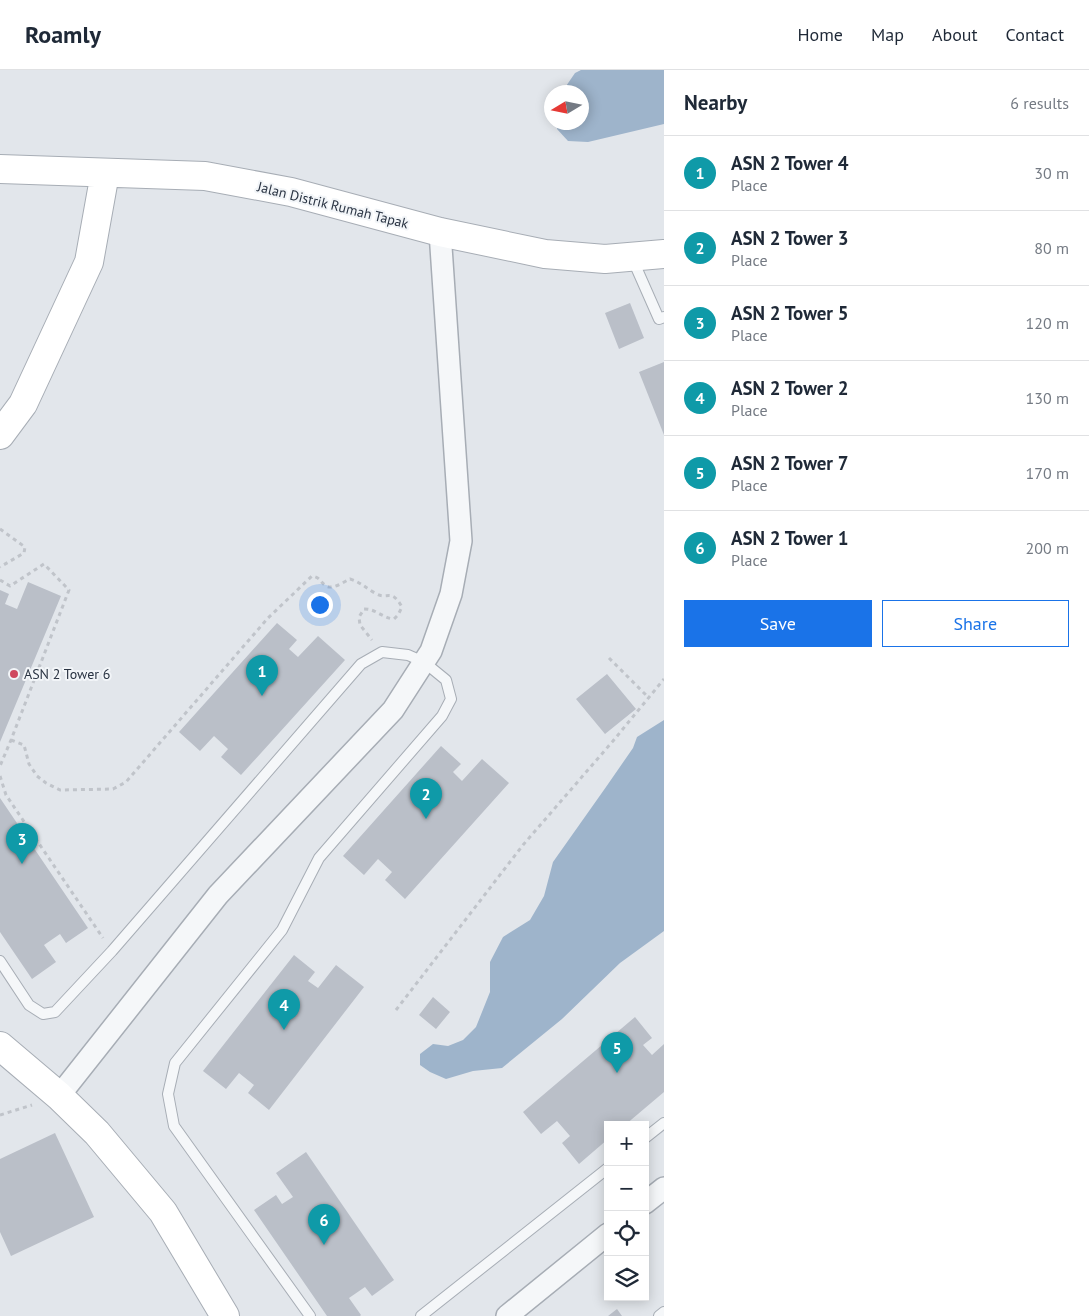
<!DOCTYPE html>
<html lang="en">
<head>
<meta charset="utf-8">
<style>
  body { margin:0; font-family:"PT Sans",sans-serif; background:#f6f6f7; color:#1f2937 }
  .controls { position:absolute; right:15px; bottom:15px; display:grid; overflow:hidden; border-radius:0px; box-shadow:0 2px 12px #0003 }
  .controls button { width:45px; height:45px; display:grid; place-items:center; padding:0; border:0; border-bottom:1px solid #e0e1e3; background:#fff; color:#1f2937; font:25px sans-serif }
  .compass { position:absolute; left:544px; top:15px; width:45px; height:45px; border-radius:50%; background:#fff; box-shadow:0 2px 12px #0003; rotate:260deg }
  .you { position:absolute; left:319px; top:534px; width:18px; height:18px; margin:-12px; border:4px solid #fff; border-radius:50%; background:#1a73e8; box-shadow:0 0 0 8px #1a73e833 }
  .badge { display:grid; place-items:center; width:32px; height:32px; border-radius:50%; background:#1a73e8; color:#fff; font-size:16px; font-weight:700 }
  .pin { position:absolute; translate:-50% -41px; filter:drop-shadow(0 1px 2px #0008) }
  .pin::after { content:''; position:absolute; top:26px; width:18px; height:15px; background:inherit; clip-path:polygon(0 0,100% 0,50% 100%) }
  .list { margin:0; padding:0; list-style:none }
  h2 { display:flex; justify-content:space-between; align-items:center; height:65px; margin:0; padding:0 20px; font-size:21px }
  h2 small { font-size:16px; font-weight:400; color:#747a83 }
  .list li { display:grid; grid-template-columns:32px 1fr auto; gap:15px; align-items:center; box-sizing:border-box; height:75px; padding:0 20px; border-top:1px solid #e0e1e3 }
  .list b { display:block; font-size:19px; white-space:nowrap }
  .list p { margin:0; font-size:16px; white-space:nowrap; color:#747a83 }
  .list em { font-size:16px; font-style:normal; color:#747a83 }
  .actions { display:flex; gap:10px; padding:15px 20px }
  .actions a { flex:1; padding:11px 0; border:1px solid #1a73e8; border-radius:0px; text-align:center; font-size:18px; color:#1a73e8 }
  .actions .main { background:#1a73e8; color:#fff }
  .icon { flex:none; width:28px; height:28px; fill:none; stroke:currentColor; stroke-width:2; stroke-linecap:round; stroke-linejoin:round }
  .map { position:relative; flex:none; width:664px; height:1246px; overflow:hidden }
  header { display:flex; align-items:center; gap:30px; box-sizing:border-box; height:70px; padding:0 25px; background:#fff; border-bottom:1px solid #e0e1e3 }
  header strong { font-size:24px }
  nav { display:flex; gap:28px; margin-inline-start:auto; font-size:18px }
  main { display:flex }
  aside { flex:1; background:#fff }
  .map>svg:first-child { display:block }
  .water { fill:#9eb4cb }
  .building { fill:#babfc8 }
  .lines { fill:none; stroke-linecap:round; stroke-linejoin:round }
  .lane-casing { stroke:#a7adb5; stroke-width:12 }
  .street-casing { stroke:#a7adb5; stroke-width:24 }
  .secondary-casing { stroke:#a7adb5; stroke-width:30 }
  .path { stroke:#c0c4ca; stroke-width:3; stroke-dasharray:4 4; stroke-linecap:butt }
  .lane { stroke:#f5f7f9; stroke-width:10 }
  .street { stroke:#f5f7f9; stroke-width:21 }
  .secondary { stroke:#fff; stroke-width:28 }
  .poi-dot { fill:#cf485f; stroke:#f2f5f8; stroke-width:2 }
  .labels { text-anchor:middle; dominant-baseline:central; stroke-width:4; stroke-linejoin:round; paint-order:stroke }
  .street-label { font-size:14px; fill:#2a3443; stroke:#f2f5f8 }
  .poi-label { font-size:14px; fill:#2a3443; stroke:#f2f5f8; text-anchor:start }
</style>
</head>
<body>
<header>
<strong>Roamly</strong>
<nav><a>Home</a><a>Map</a><a>About</a><a>Contact</a></nav>
</header>
<main>
<div class="map">
<svg width="664" height="1246" viewBox="0 0 664 1246">
  <rect width="100%" height="100%" fill="#e2e6eb"/>
  <!-- water -->
  <path class="water" d="M581,0H664V54L588,72L568,71L557,59V53L582,52V22H562L575,3Z
    M664,650V861L620,893L562,949L502,998L473,1001L446,1009L430,1002L420,995V984L433,974L448,976L463,970L476,957L490,922V892L503,867L530,850L544,826L553,792L606,717L633,678L637,667Z"/>
  <!-- building -->
  <path class="building" d="M630,233L644,268L619,279L605,243Z
    M664,292V365L639,302Z
    M28,512L61,526L0,672V520L9,524L5,534L17,539Z
    M277,553L297,570L289,579L298,587L318,566L345,590L241,705L221,687L228,679L214,666L200,681L179,662Z
    M607,604L636,639L605,664L576,629Z
    M441,676L461,694L453,702L462,711L482,689L509,713L405,829L385,810L392,802L378,789L364,805L343,786Z
    M0,728L88,858L66,873L60,864L44,875L56,892L32,909L0,862Z
    M294,885L315,902L308,911L318,918L336,895L364,917L269,1040L248,1023L254,1015L239,1003L226,1019L203,1001Z
    M433,927L450,942L436,959L419,945Z
    M635,947L652,968L643,975L652,985L664,974V1022L625,1055H608V1069L579,1094L562,1073L570,1066L557,1051L541,1064L523,1042Z
    M55,1063L94,1147L11,1186L0,1162V1089Z
    M306,1082L394,1210L372,1226L365,1217L349,1228L361,1245L360,1246H327L254,1140L276,1125L282,1134L293,1127L276,1103Z
    M617,1239L622,1246H608Z"/>
  <g class="lines">
    <!-- lane casing -->
    <g class="lane-casing">
      <path id="lane" d="M632,188L659,249L664,247
        M0,891L29,935L43,944L55,942L112,881L361,594L382,582L408,585L424,592L446,610L451,629L442,646L319,788L282,860L175,993L168,1024L174,1056L310,1246
        M645,1068L664,1053
        M421,1246L608,1098
        M659,1246L664,1242"/>
    </g>
    <!-- street casing -->
    <g class="street-casing">
      <path id="street" d="M59,1026L218,825L393,640L431,581L451,524L461,471L440,162
        M645,1133L664,1118
        M507,1246L608,1164"/>
    </g>
    <!-- secondary casing -->
    <g class="secondary-casing">
      <path id="secondary" d="M0,99L205,106L291,122L440,162L545,184L605,189L664,184
        M0,365L23,334L89,192L105,103
        M0,976L59,1026L97,1063L163,1142L225,1246"/>
    </g>
    <!-- path -->
    <path class="path" d="M0,459L25,477L24,483L0,497
      M0,510L10,516L44,494L69,520L11,670L0,696
      M609,588L648,627
      M11,670L24,675L29,694L37,706L46,713L60,720L113,719L126,712L268,548L312,506C321,508 319,511 326,516C333,520 343,512 350,509C360,512 366,518 375,523C387,531 391,517 402,537L398,545L394,549C382,548 377,539 364,539L359,547L360,555L372,570
      M0,706L6,725L103,868
      M396,940L523,775L613,671L664,609
      M0,1045L32,1035"/>
    <!-- lane -->
    <use href="#lane" class="lane"/>
    <!-- street -->
    <use href="#street" class="street"/>
    <!-- secondary -->
    <use href="#secondary" class="secondary"/>
  </g>
  <!-- markers -->
  <circle class="poi-dot" cx="14" cy="604" r="5"/>
  <g class="labels">
    <!-- street labels -->
    <g class="street-label">
      <text transform="translate(333 135) rotate(14)">Jalan Distrik Rumah Tapak</text>
    </g>
    <!-- poi labels -->
    <g class="poi-label">
      <text x="24" y="604">ASN 2 Tower 6</text>
    </g>
  </g>
</svg>
<div class="controls">
<button>+</button>
<button>−</button>
<button><svg class="icon" aria-label="locate" viewBox="0 0 24 24"><circle cx="12" cy="12" r="6"/><path d="M12 2v4M12 18v4M2 12h4M18 12h4"/></svg></button>
<button><svg class="icon" aria-label="layers" viewBox="0 0 24 24"><path d="M12 4l9 5-9 5-9-5zM3 14l9 5 9-5"/></svg></button>
</div>
<svg class="compass" viewBox="-18 -18 36 36"><path d="M0-13l5 13h-10z" fill="#e53935"/><path d="M0 13l5-13h-10z" fill="#747a83"/></svg>
<div class="you"></div>
<div class="pin badge" style="left:262px;top:626px;background:#0f9aa8">1</div>
<div class="pin badge" style="left:426px;top:749px;background:#0f9aa8">2</div>
<div class="pin badge" style="left:22px;top:794px;background:#0f9aa8">3</div>
<div class="pin badge" style="left:284px;top:960px;background:#0f9aa8">4</div>
<div class="pin badge" style="left:617px;top:1003px;background:#0f9aa8">5</div>
<div class="pin badge" style="left:324px;top:1175px;background:#0f9aa8">6</div>
</div>
<aside>
<h2>Nearby<small>6 results</small></h2>
<ul class="list">
<li><span class="badge" style="background:#0f9aa8">1</span><div><b>ASN 2 Tower 4</b><p>Place</p></div><em>30 m</em></li>
<li><span class="badge" style="background:#0f9aa8">2</span><div><b>ASN 2 Tower 3</b><p>Place</p></div><em>80 m</em></li>
<li><span class="badge" style="background:#0f9aa8">3</span><div><b>ASN 2 Tower 5</b><p>Place</p></div><em>120 m</em></li>
<li><span class="badge" style="background:#0f9aa8">4</span><div><b>ASN 2 Tower 2</b><p>Place</p></div><em>130 m</em></li>
<li><span class="badge" style="background:#0f9aa8">5</span><div><b>ASN 2 Tower 7</b><p>Place</p></div><em>170 m</em></li>
<li><span class="badge" style="background:#0f9aa8">6</span><div><b>ASN 2 Tower 1</b><p>Place</p></div><em>200 m</em></li>
</ul>
<div class="actions"><a class="main">Save</a><a>Share</a></div>
</aside>
</main>
</body>
</html>
